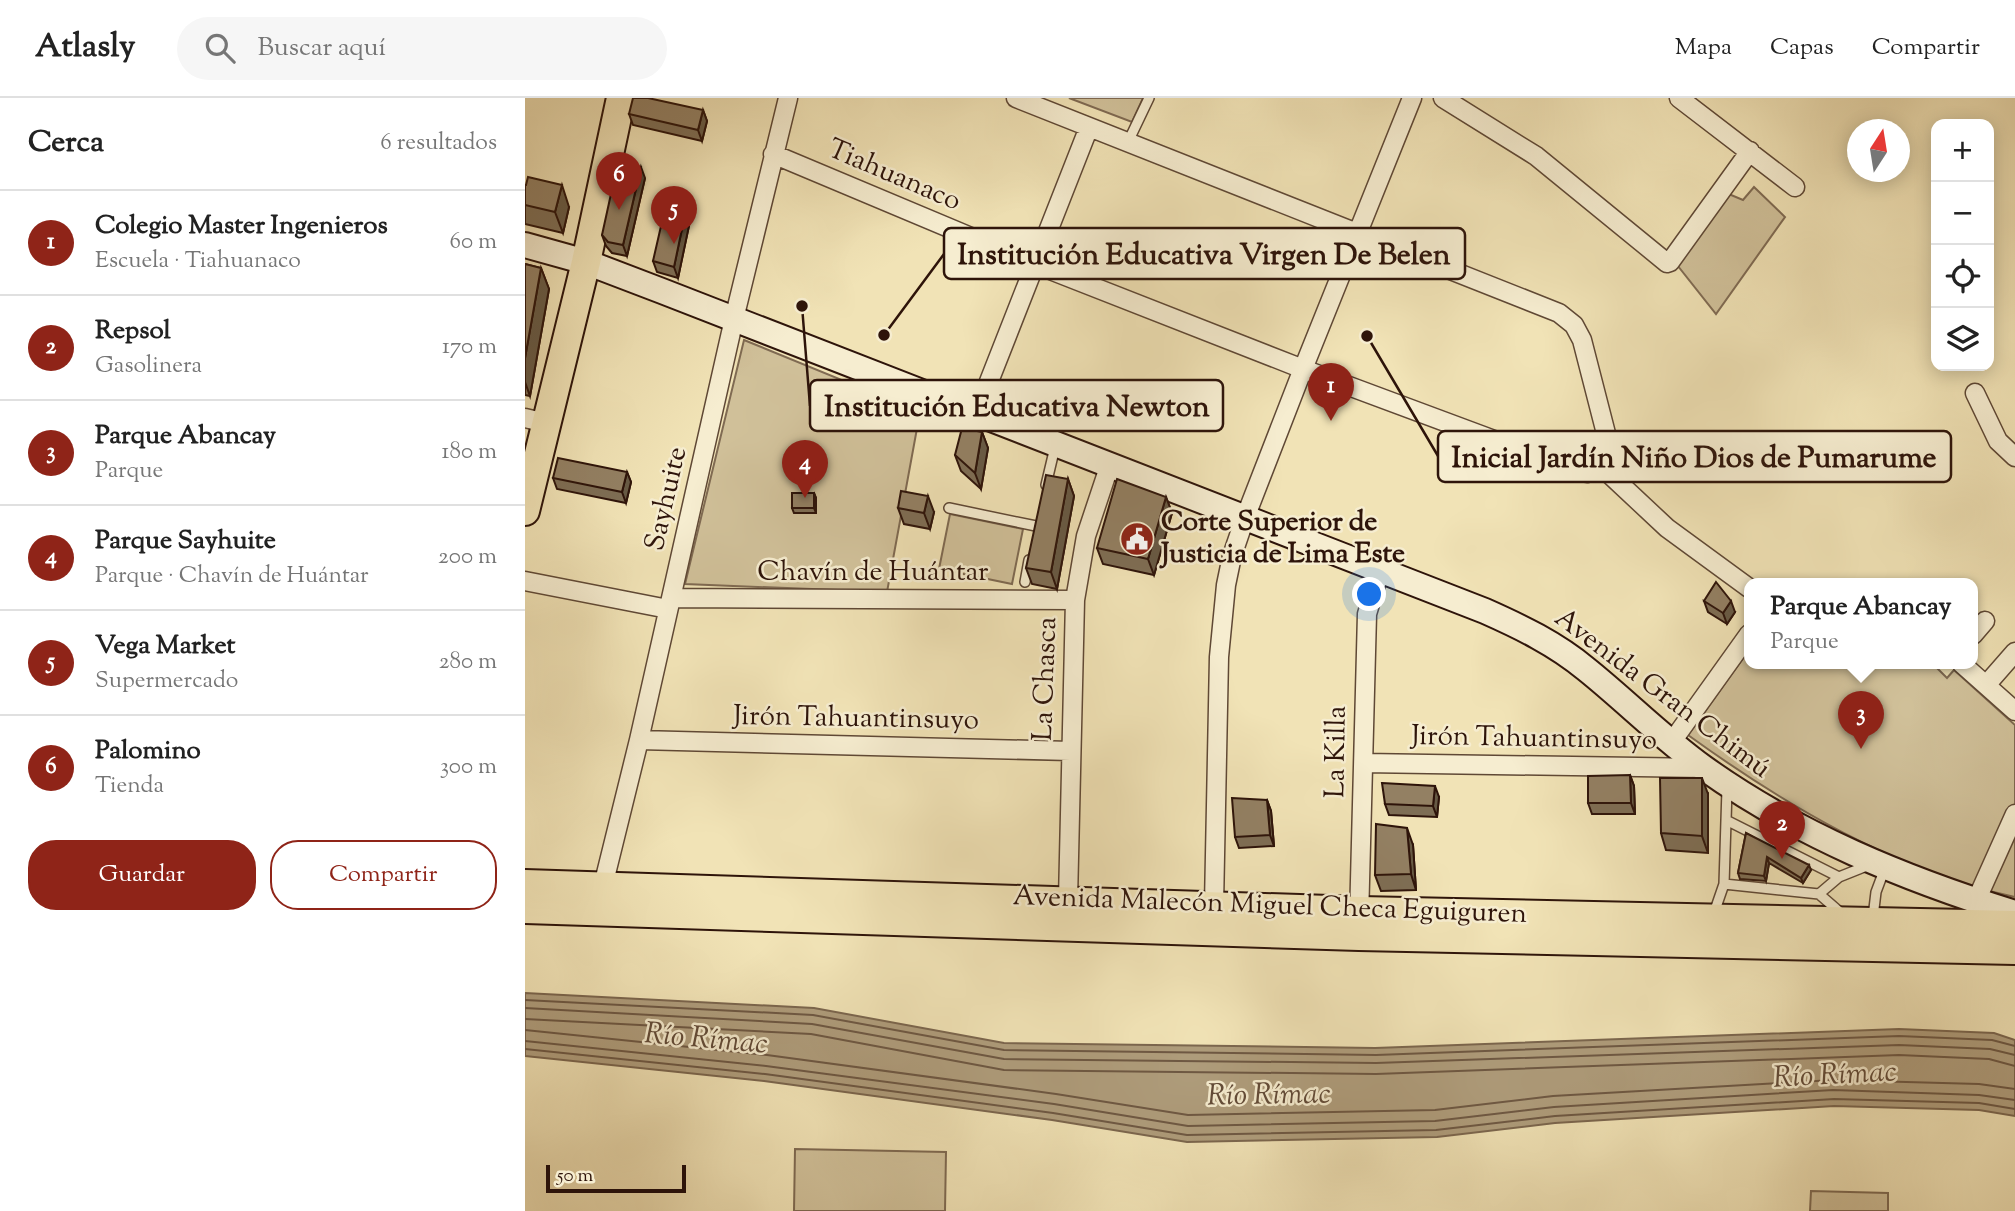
<!DOCTYPE html>
<html lang="es">
<head>
<meta charset="utf-8">
<style>
  body { margin:0; font-family:"Sorts Mill Goudy",serif; background:#f6f6f6; color:#222 }
  .controls { position:absolute; right:21px; top:21px; display:grid; overflow:hidden; border-radius:14px; box-shadow:0 4px 18px #0003 }
  .controls button { width:63px; height:63px; display:grid; place-items:center; padding:0; border:0; border-bottom:2px solid #e0e0e0; background:#fff; color:#222; font:35px sans-serif }
  .compass { position:absolute; left:1322px; top:21px; width:63px; height:63px; border-radius:50%; background:#fff; box-shadow:0 4px 18px #0003; rotate:12deg }
  .scale { position:absolute; left:21px; bottom:18px; width:140px; box-sizing:border-box; padding-left:7px; border:4px solid #2e140a; border-top:0; font-size:19px; line-height:24px; white-space:nowrap; color:#2e140a; -webkit-text-stroke:5px #f6edd0; paint-order:stroke }
  .you { position:absolute; left:845px; top:497px; width:24px; height:24px; margin:-18px; border:5px solid #fff; border-radius:50%; background:#1a73e8; box-shadow:0 0 0 10px #1a73e833 }
  .badge { display:grid; place-items:center; width:46px; height:46px; border-radius:50%; background:#8f2418; color:#fff; font-size:23px; font-weight:700 }
  .pin { position:absolute; translate:-50% -58px; filter:drop-shadow(0 2px 4px #0008) }
  .pin::after { content:''; position:absolute; top:37px; width:24px; height:21px; background:inherit; clip-path:polygon(0 0,100% 0,50% 100%) }
  .popup { position:absolute; left:1219px; top:480px; width:234px; height:91px; box-sizing:border-box; display:grid; place-content:center; border-radius:14px; background:#fff; filter:drop-shadow(0 2px 5px #0005); font-size:23px; white-space:nowrap; color:#767676 }
  .popup b { font-size:26px; color:#222 }
  .popup::after { content:''; position:absolute; left:50%; top:100%; margin-left:-14px; border:14px solid transparent; border-top-color:#fff }
  .list { margin:0; padding:0; list-style:none }
  h2 { display:flex; justify-content:space-between; align-items:center; height:91px; margin:0; padding:0 28px; font-size:30px }
  h2 small { font-size:23px; font-weight:400; color:#767676 }
  .list li { display:grid; grid-template-columns:46px 1fr auto; gap:21px; align-items:center; box-sizing:border-box; height:105px; padding:0 28px; border-top:2px solid #e0e0e0 }
  .list b { display:block; font-size:26px; white-space:nowrap }
  .list p { margin:0; font-size:23px; white-space:nowrap; color:#767676 }
  .list em { font-size:23px; font-style:normal; color:#767676 }
  .actions { display:flex; gap:14px; padding:21px 28px }
  .actions a { flex:1; padding:16px 0; border:2px solid #8f2418; border-radius:28px; text-align:center; font-size:24px; color:#8f2418 }
  .actions .main { background:#8f2418; color:#fff }
  .icon { flex:none; width:38px; height:38px; fill:none; stroke:currentColor; stroke-width:2; stroke-linecap:round; stroke-linejoin:round }
  .map { position:relative; flex:none; width:1490px; height:1113px; overflow:hidden }
  header { display:flex; align-items:center; gap:42px; box-sizing:border-box; height:98px; padding:0 35px; background:#fff; border-bottom:2px solid #e0e0e0 }
  header strong { font-size:33px }
  nav { display:flex; gap:38px; margin-inline-start:auto; font-size:24px }
  .search { width:490px; height:63px; background:#f6f6f6; display:flex; align-items:center; gap:18px; box-sizing:border-box; padding:0 24px; border-radius:38px; color:#767676; font-size:26px }
  main { display:flex }
  aside { flex:1; background:#fff }
  .map>svg:first-child { display:block }
  .green { fill:#d0c099; stroke:#7f6a52; stroke-width:2 }
  .water { fill:#af9d7c; stroke:#7b664e; stroke-width:2 }
  .lines { fill:none; stroke-linecap:round; stroke-linejoin:round }
  .shore { stroke:#6e5843; stroke-width:2 }
  .lane-casing { stroke:#5f4835; stroke-width:12 }
  .street-casing { stroke:#5f4835; stroke-width:21 }
  .secondary-casing { stroke:#2e140a; stroke-width:28 }
  .primary-casing { stroke:#2e140a; stroke-width:32 }
  .lane { stroke:#f6edd0; stroke-width:9 }
  .street { stroke:#f6edd0; stroke-width:18 }
  .secondary { stroke:#f6edd0; stroke-width:24 }
  .primary { stroke:#f1e3b6; stroke-width:28 }
  .wall { fill:#7e6e55; stroke:#2e140a; stroke-width:2 }
  .shaded-wall { fill:#675a45; stroke:#2e140a; stroke-width:2 }
  .building { fill:#938063; stroke:#2e140a; stroke-width:2 }
  .labels { text-anchor:middle; dominant-baseline:central; stroke-width:5; stroke-linejoin:round; paint-order:stroke }
  .street-label { font-size:28px; fill:#2e140a; stroke:#f6edd0 }
  .poi-label { font-size:28px; font-weight:bold; fill:#2e140a; stroke:#f6edd0; text-anchor:start }
  .water-label { font-size:30px; font-style:italic; fill:#624b38; stroke:#f6edd0 }
  .leader { fill:none; stroke:#2e140a; stroke-width:2.5 }
  .callout-dot { fill:#2e140a; stroke:#f6edd0; stroke-width:2.5 }
  .callout { fill:#f6edd0; stroke:#2e140a; stroke-width:2.5 }
  .callout-label { font-size:30px; text-anchor:middle; font-weight:bold; fill:#2e140a }
</style>
</head>
<body>
<header>
<strong>Atlasly</strong>
<div class="search"><svg class="icon" aria-label="search" viewBox="0 0 24 24"><circle cx="10" cy="10" r="6"/><path d="M15 15l6 6"/></svg>Buscar aquí</div>
<nav><a>Mapa</a><a>Capas</a><a>Compartir</a></nav>
</header>
<main>
<aside>
<h2>Cerca<small>6 resultados</small></h2>
<ul class="list">
<li><span class="badge">1</span><div><b>Colegio Master Ingenieros</b><p>Escuela · Tiahuanaco</p></div><em>60 m</em></li>
<li><span class="badge">2</span><div><b>Repsol</b><p>Gasolinera</p></div><em>170 m</em></li>
<li><span class="badge">3</span><div><b>Parque Abancay</b><p>Parque</p></div><em>180 m</em></li>
<li><span class="badge">4</span><div><b>Parque Sayhuite</b><p>Parque · Chavín de Huántar</p></div><em>200 m</em></li>
<li><span class="badge">5</span><div><b>Vega Market</b><p>Supermercado</p></div><em>280 m</em></li>
<li><span class="badge">6</span><div><b>Palomino</b><p>Tienda</p></div><em>300 m</em></li>
</ul>
<div class="actions"><a class="main">Guardar</a><a>Compartir</a></div>
</aside>
<div class="map">
<svg width="1490" height="1113" viewBox="0 0 1490 1113">
  <rect width="100%" height="100%" fill="#f1e3b6"/>
  <filter id="stains"><feTurbulence type="fractalNoise" baseFrequency=".00286" numOctaves="4"/><feColorMatrix values="0 0 0 0 .2 0 0 0 0 .09 0 0 0 0 .02 0 0 0 .5 -.17"/></filter>
  <radialGradient id="worn" r=".72"><stop offset=".6" stop-color="#630" stop-opacity="0"/><stop offset="1" stop-color="#630" stop-opacity=".3"/></radialGradient>
  <!-- green -->
  <path class="green" d="M544,0H618L607,24Z
    M1229,89L1260,119L1191,216L1149,163L1199,94L1218,102Z
    M219,242L395,314L362,494L160,486Z
    M425,416L498,431L487,486L414,471Z
    M1224,552V565H1407L1422,580L1429,572L1490,627V799C1372,774 1260,707 1163,637Z
    M270,1051L421,1054L420,1113H269Z
    M1286,1093L1363,1095V1113H1285Z"/>
  <!-- water -->
  <path class="water" d="M0,895L289,910L479,945L850,950L1374,931L1469,935L1490,942V1018L1454,1012L1309,1008L1030,1025L912,1039L662,1044L527,1022L239,983L0,958Z"/>
  <g class="lines">
    <!-- shore -->
    <path class="shore" d="M0,902L288,917L479,952L851,957L1374,938L1467,942L1490,948
      M0,910L287,926L479,961L851,965L1374,947L1465,951L1490,957
      M0,921L286,936L479,972L851,976L1374,957L1464,961L1490,968
      M0,932L242,957L531,996L663,1017L910,1012L1028,998L1308,982L1454,986L1490,991
      M0,943L241,968L529,1006L663,1028L910,1023L1029,1009L1308,992L1454,997L1490,1002
      M0,951L240,976L528,1015L662,1037L911,1032L1030,1018L1309,1001L1454,1005L1490,1011"/>
    <!-- lane casing -->
    <g class="lane-casing">
      <path id="lane" d="M603,44L624,0
        M521,387L530,349
        M424,410L511,428
        M500,484L504,462
        M1201,722L1314,779L1344,767
        M1199,786L1294,796L1317,816
        M1294,796L1314,779
        M1189,815L1199,786L1202,691
        M1348,819L1351,794L1360,770"/>
    </g>
    <!-- street casing -->
    <g class="street-casing">
      <path id="street" d="M491,0L1034,215L1049,227L1057,242L1086,355V361L1079,371
        M918,0L1011,58L1142,165L1145,164L1225,53
        M1154,0L1270,89
        M248,56L510,166L778,271L1036,367L1062,375L1079,371L1142,430L1224,490
        M1450,295L1473,343L1490,359
        M452,314L564,29
        M0,320L21,325
        M0,483L143,511
        M146,500L550,502
        M1448,537L1460,523
        M1436,565L1490,613
        M1462,586L1490,554
        M114,642L545,653
        M1146,645L1224,536
        M839,665L1178,670
        M76,796L114,642L209,221L263,0
        M543,802L550,502L561,438L585,366
        M1451,803L1490,716
        M689,807L694,559L701,487L707,458L720,420L774,281L887,0
        M834,821L842,516L855,473"/>
    </g>
    <!-- secondary casing -->
    <g class="secondary-casing">
      <path id="secondary" d="M0,147L61,164L137,193L960,513C996,529 1031,546 1061,571C1101,603 1137,640 1179,670C1273,737 1380,781 1490,815"/>
    </g>
    <!-- primary casing -->
    <g class="primary-casing">
      <path id="primary" d="M0,413L61,164L96,0
        M0,786L835,813L1490,827
        M0,811L834,838L1490,852"/>
    </g>
    <!-- lane -->
    <use href="#lane" class="lane"/>
    <!-- street -->
    <use href="#street" class="street"/>
    <!-- secondary -->
    <use href="#secondary" class="secondary"/>
    <!-- primary -->
    <use href="#primary" class="primary"/>
  </g>
  <!-- wall -->
  <path class="wall" d="M178,12L182,23L177,43L108,27L104,16Z
    M120,80L102,158L87,155L81,148L77,137Z
    M0,87L44,109L38,135L0,126Z
    M166,118L153,180L132,174L128,163Z
    M0,166L16,170L24,191L5,298L0,297Z
    M457,334L463,350L456,391L436,373L430,357Z
    M102,374L106,384L101,405L32,391L28,380Z
    M543,381L549,398L532,491L507,486L501,470Z
    M289,395L291,400V415H269L267,410Z
    M641,399L647,415L629,477L578,466L572,450Z
    M373,410L409,414L405,431L379,426Z
    M1179,503L1210,514L1202,526L1183,514Z
    M1105,677L1109,688L1110,716H1067L1063,705Z
    M1183,696V755L1141,752L1136,735Z
    M914,699L912,719L864,717L860,706Z
    M742,702L746,713L749,748L714,750L710,739Z
    M1221,735L1286,772L1278,785L1244,765L1241,783L1215,781L1213,775Z
    M888,747L891,792L856,793L850,777Z"/>
  <!-- shaded-wall -->
  <path class="shaded-wall" d="M178,12L182,23L177,43L173,32Z
    M116,69L120,80L102,158L98,147Z
    M37,87L44,109L38,135L30,114Z
    M162,107L166,118L153,180L149,169Z
    M16,170L24,191L5,298L0,284V260Z
    M457,334L463,350L456,391L450,375Z
    M102,374L106,384L101,405L97,394Z
    M543,381L549,398L532,491L526,474Z
    M289,395L291,400V415L289,410Z
    M403,398L409,414L405,431L399,415Z
    M641,399L647,415L629,477L623,461Z
    M1206,503L1210,514L1202,526L1198,515Z
    M1105,677L1109,688L1110,716L1106,705Z
    M1177,680L1183,696V755L1177,738Z
    M910,688L914,699L912,719L908,708Z
    M742,702L746,713L749,748L745,737Z
    M882,730L888,747L891,792L886,776Z
    M1242,759L1244,765L1241,783L1239,778Z
    M1284,767L1286,772L1278,785L1276,780Z"/>
  <!-- building -->
  <path class="building" d="M108,0H123L178,12L173,32L104,16Z
    M93,64L116,69L98,147L83,144L77,137Z
    M3,79L37,87L30,114L0,107V87H1Z
    M142,102L162,107L149,169L128,163Z
    M0,166L16,170L0,260Z
    M437,330L457,334L450,375L430,357Z
    M33,360L102,374L97,394L28,380Z
    M521,377L543,381L526,474L501,470Z
    M592,381L641,399L623,461L572,450Z
    M376,393L403,398L399,415L373,410Z
    M267,395H289V410H267Z
    M1191,484L1206,503L1198,515L1179,503Z
    M1105,677L1106,705H1063V678Z
    M1135,680H1177V738L1136,735Z
    M857,685L910,688L908,708L860,706Z
    M707,700L742,702L745,737L710,739Z
    M851,726L882,730L886,776L850,777Z
    M1221,735L1284,767L1276,780L1242,759L1239,778L1213,775Z"/>
  <!-- icons -->
  <defs>
    <g id="civic-disc" transform="scale(1.75)"><circle r="9.5" fill="#8f2418" stroke="#f6edd0"/><path d="M-.6-6.5H3V-4.5H.6V-3L4-1V1h2V6H-6V1h2V-1L-.6-3ZM-1.2 2.5V6h2.4V2.5Z" fill="#fff"/></g>
  </defs>
  <g fill-rule="evenodd">
    <use href="#civic-disc" x="612" y="441"/>
  </g>
  <g class="labels">
    <!-- street labels -->
    <g class="street-label">
      <text transform="translate(369 78) rotate(23)">Tiahuanaco</text>
      <text transform="translate(142 401) rotate(-77)">Sayhuite</text>
      <text x="348" y="475">Chavín de Huántar</text>
      <text transform="translate(521 581) rotate(-88)">La Chasca</text>
      <text transform="translate(1137 596) rotate(37)">Avenida Gran Chimú</text>
      <text transform="translate(331 621) rotate(1)">Jirón Tahuantinsuyo</text>
      <text transform="translate(1009 641) rotate(1)">Jirón Tahuantinsuyo</text>
      <text transform="translate(812 654) rotate(-89)">La Killa</text>
      <text transform="translate(745 808) rotate(2)">Avenida Malecón Miguel Checa Eguiguren</text>
    </g>
    <!-- poi labels -->
    <g class="poi-label">
      <text x="636" y="425">Corte Superior de<tspan x="636" dy="32">Justicia de Lima Este</tspan></text>
    </g>
    <!-- water labels -->
    <g class="water-label">
      <text transform="translate(181 942) rotate(5)">Río Rímac</text>
      <text transform="translate(1310 978) rotate(-3)">Río Rímac</text>
      <text transform="translate(744 998) rotate(-1)">Río Rímac</text>
    </g>
  </g>
  <!-- callouts -->
  <path class="leader" d="M359 237L419 156M277 208L285 308M842 238L913 358"/>
  <g class="callout-dot">
    <circle cx="359" cy="237" r="7"/>
    <circle cx="277" cy="208" r="7"/>
    <circle cx="842" cy="238" r="7"/>
  </g>
  <g class="callout">
    <rect x="419" y="130" width="521" height="51" rx="7"/>
    <rect x="285" y="282" width="413" height="51" rx="7"/>
    <rect x="913" y="333" width="513" height="51" rx="7"/>
  </g>
  <g class="callout-label">
    <text x="679" y="166">Institución Educativa Virgen De Belen</text>
    <text x="492" y="318">Institución Educativa Newton</text>
    <text x="1169" y="369">Inicial Jardín Niño Dios de Pumarume</text>
  </g>
  <rect width="100%" height="100%" filter="url(#stains)"/>
  <rect width="100%" height="100%" fill="url(#worn)"/>
</svg>
<div class="controls">
<button>+</button>
<button>−</button>
<button><svg class="icon" aria-label="locate" viewBox="0 0 24 24"><circle cx="12" cy="12" r="6"/><path d="M12 2v4M12 18v4M2 12h4M18 12h4"/></svg></button>
<button><svg class="icon" aria-label="layers" viewBox="0 0 24 24"><path d="M12 4l9 5-9 5-9-5zM3 14l9 5 9-5"/></svg></button>
</div>
<svg class="compass" viewBox="-18 -18 36 36"><path d="M0-13l5 13h-10z" fill="#e53935"/><path d="M0 13l5-13h-10z" fill="#767676"/></svg>
<div class="scale">50 m</div>
<div class="you"></div>
<div class="pin badge" style="left:806px;top:323px">1</div>
<div class="pin badge" style="left:1257px;top:761px">2</div>
<div class="pin badge" style="left:1336px;top:651px">3</div>
<div class="popup"><b>Parque Abancay</b>Parque</div>
<div class="pin badge" style="left:280px;top:400px">4</div>
<div class="pin badge" style="left:149px;top:146px">5</div>
<div class="pin badge" style="left:94px;top:112px">6</div>
</div>
</main>
</body>
</html>
